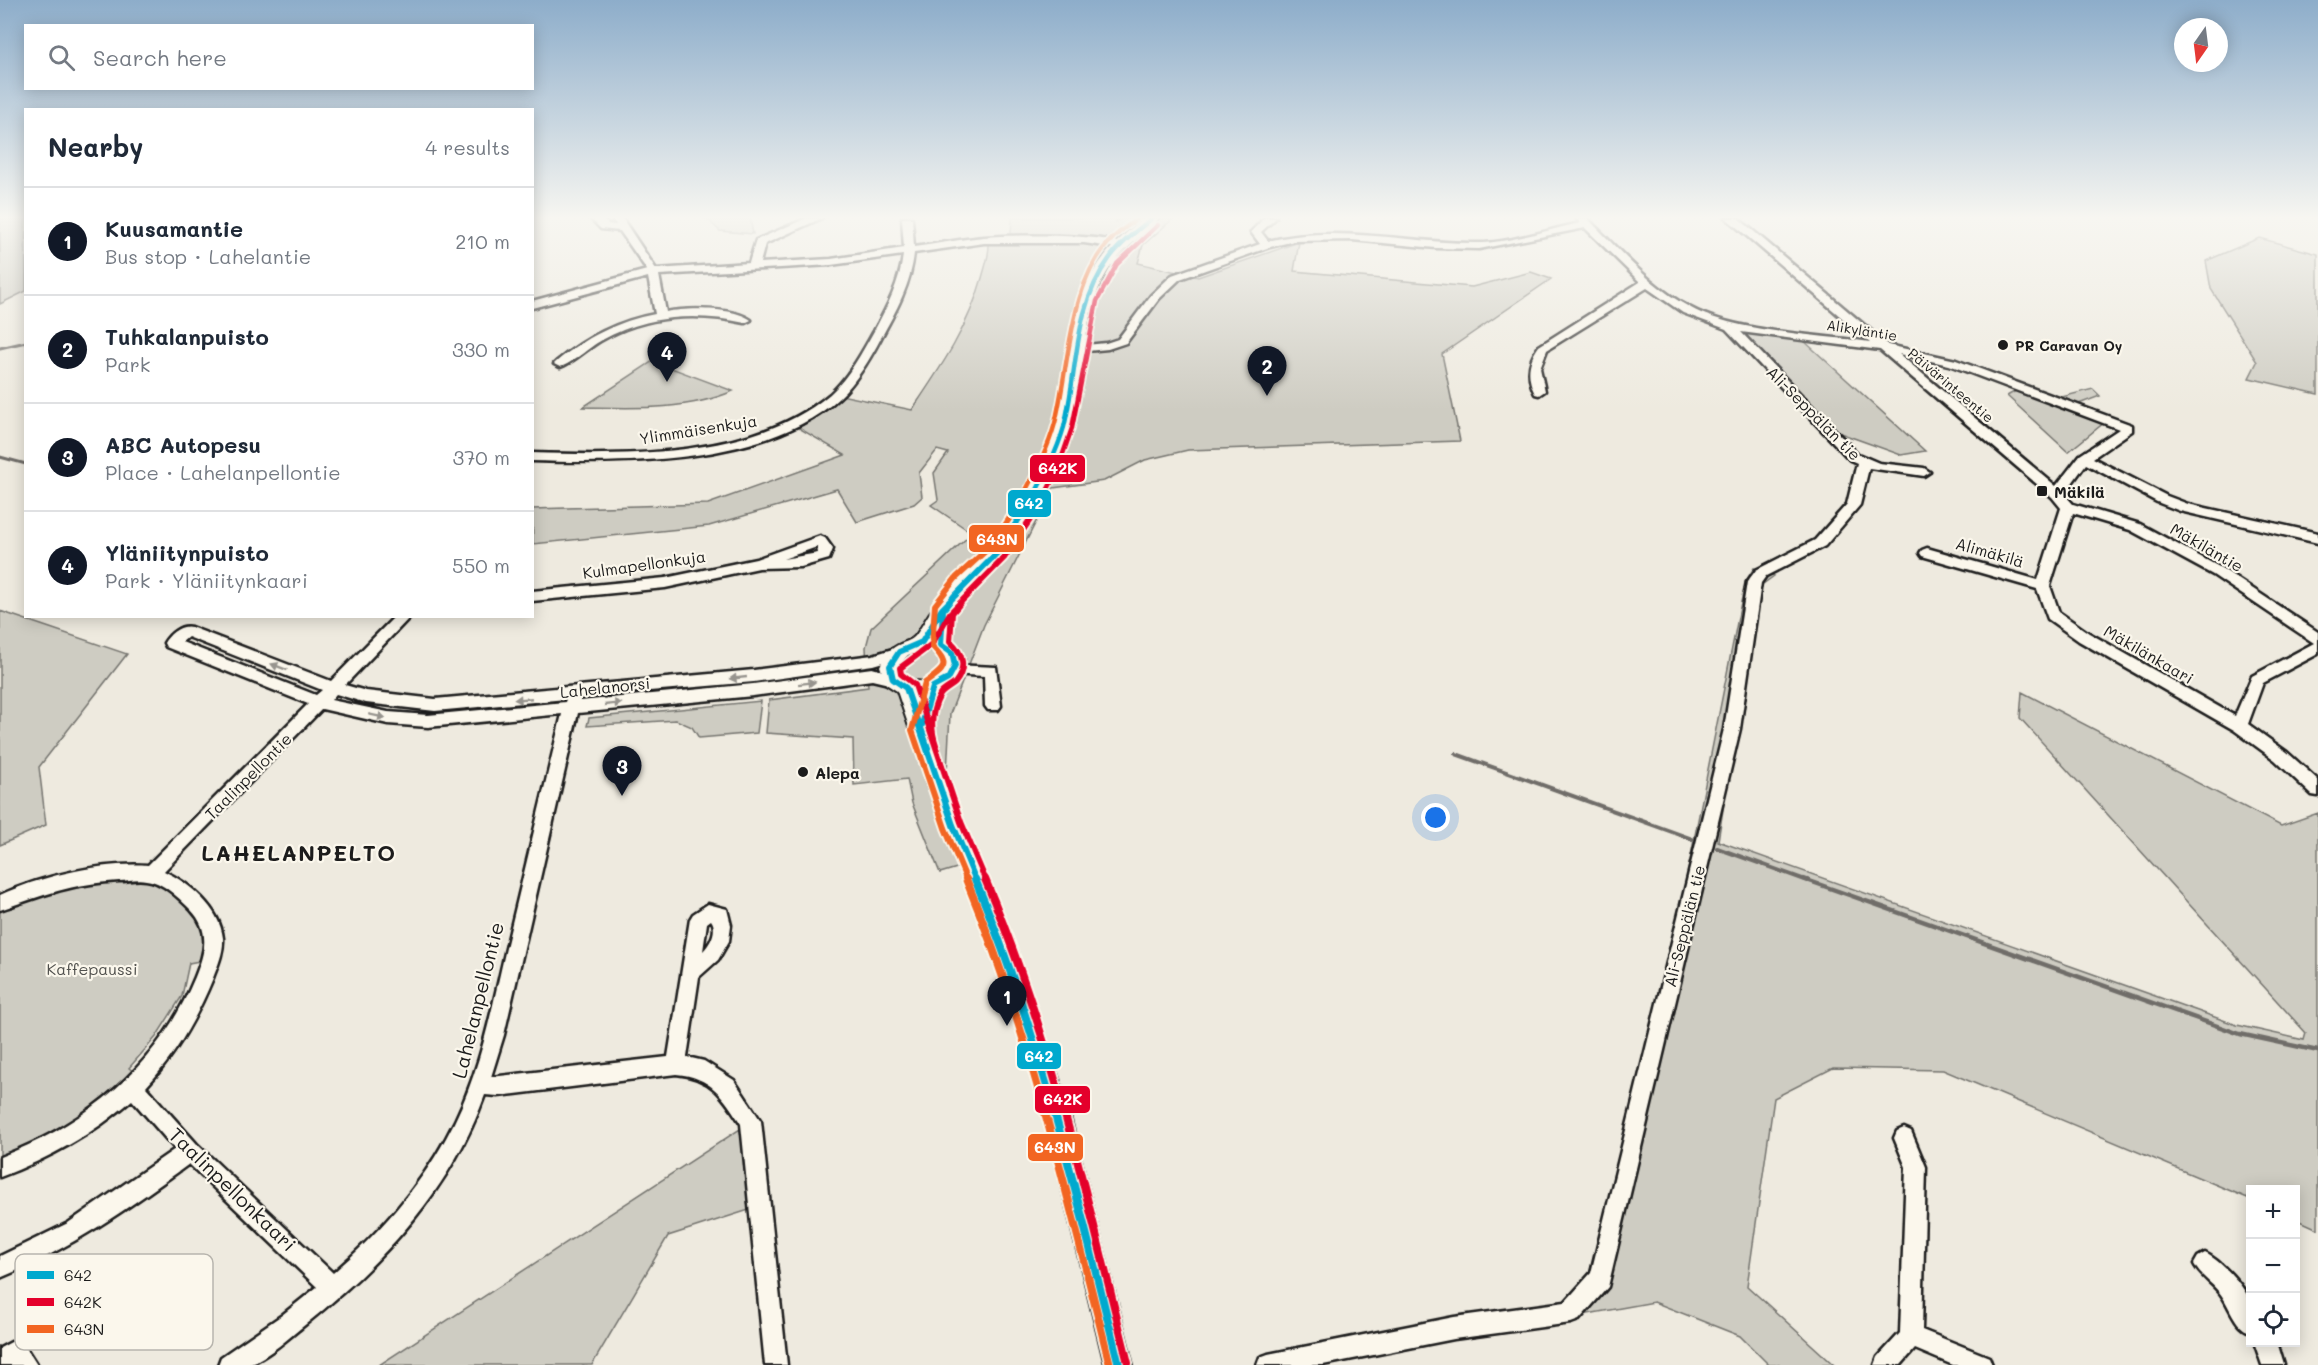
<!DOCTYPE html>
<html lang="en">
<head>
<meta charset="utf-8">
<style>
  body { margin:0; font-family:Mali,sans-serif; background:#f6f6f7; color:#1f2937 }
  .controls { position:absolute; right:18px; bottom:18px; display:grid; overflow:hidden; border-radius:0px; box-shadow:0 3px 15px #0003 }
  .controls button { width:54px; height:54px; display:grid; place-items:center; padding:0; border:0; border-bottom:2px solid #e0e1e3; background:#fff; color:#1f2937; font:30px sans-serif }
  .compass { position:absolute; left:2174px; top:18px; width:54px; height:54px; border-radius:50%; background:#fff; box-shadow:0 3px 15px #0003; rotate:194deg }
  .you { position:absolute; left:1436px; top:818px; width:21px; height:21px; margin:-15px; border:4px solid #fff; border-radius:50%; background:#1a73e8; box-shadow:0 0 0 9px #1a73e833 }
  .badge { display:grid; place-items:center; width:39px; height:39px; border-radius:50%; background:#111827; color:#fff; font-size:20px; font-weight:700 }
  .pin { position:absolute; translate:-50% -50px; filter:drop-shadow(0 2px 3px #0008) }
  .pin::after { content:''; position:absolute; top:32px; width:21px; height:18px; background:inherit; clip-path:polygon(0 0,100% 0,50% 100%) }
  .list { margin:0; padding:0; list-style:none }
  h2 { display:flex; justify-content:space-between; align-items:center; height:78px; margin:0; padding:0 24px; font-size:26px }
  h2 small { font-size:20px; font-weight:400; color:#747a83 }
  .list li { display:grid; grid-template-columns:39px 1fr auto; gap:18px; align-items:center; box-sizing:border-box; height:108px; padding:0 24px; border-top:2px solid #e0e1e3 }
  .list b { display:block; font-size:22px; white-space:nowrap }
  .list p { margin:0; font-size:20px; white-space:nowrap; color:#747a83 }
  .list em { font-size:20px; font-style:normal; color:#747a83 }
  .icon { flex:none; width:33px; height:33px; fill:none; stroke:currentColor; stroke-width:2; stroke-linecap:round; stroke-linejoin:round }
  .map { position:relative; flex:none; width:2318px; height:1365px; overflow:hidden }
  .search { position:absolute; background:#fff; box-shadow:0 3px 15px #0003; left:24px; top:24px; width:510px; height:66px; display:flex; align-items:center; gap:15px; box-sizing:border-box; padding:0 21px; border-radius:0px; color:#747a83; font-size:22px }
  .panel { position:absolute; background:#fff; box-shadow:0 3px 15px #0003; left:24px; top:108px; width:510px; height:510px; border-radius:0px }
  .map>svg:first-child { display:block }
  .green { fill:#ceccc2; stroke:#75746f; stroke-width:1.5 }
  .lines { fill:none; stroke-linecap:round; stroke-linejoin:round }
  .stream-far2 { stroke:#6f6d69; stroke-width:3 }
  .stream-far1 { stroke:#6f6d69; stroke-width:4 }
  .stream { stroke:#6f6d69; stroke-width:4.5 }
  .minor-casing { stroke:#1c1c1c; stroke-width:5 }
  .major-casing { stroke:#1c1c1c; stroke-width:4 }
  .minor { fill:#fbf7ec; fill-rule:evenodd }
  .major { fill:#fbf7ec; fill-rule:evenodd }
  .bus-1-far2-casing { stroke:#fbf7ec; stroke-width:8 }
  .bus-1-far1-casing { stroke:#fbf7ec; stroke-width:10 }
  .bus-1-casing { stroke:#fbf7ec; stroke-width:12 }
  .bus-2-far2-casing { stroke:#fbf7ec; stroke-width:8 }
  .bus-2-far1-casing { stroke:#fbf7ec; stroke-width:10 }
  .bus-2-casing { stroke:#fbf7ec; stroke-width:12 }
  .bus-3-far2-casing { stroke:#fbf7ec; stroke-width:8 }
  .bus-3-far1-casing { stroke:#fbf7ec; stroke-width:10 }
  .bus-3-casing { stroke:#fbf7ec; stroke-width:12 }
  .bus-1-far2 { stroke:#00a9ce; stroke-width:4.5 }
  .bus-1-far1 { stroke:#00a9ce; stroke-width:6 }
  .bus-1 { stroke:#00a9ce; stroke-width:8 }
  .bus-2-far2 { stroke:#e4002b; stroke-width:4.5 }
  .bus-2-far1 { stroke:#e4002b; stroke-width:6 }
  .bus-2 { stroke:#e4002b; stroke-width:8 }
  .bus-3-far2 { stroke:#f26522; stroke-width:4.5 }
  .bus-3-far1 { stroke:#f26522; stroke-width:6 }
  .bus-3 { stroke:#f26522; stroke-width:8 }
  .oneway { fill:#97948e }
  .poi-dot { fill:#1c1c1c; stroke:#fbf7ec; stroke-width:2 }
  .labels { text-anchor:middle; dominant-baseline:central; stroke-width:4.5; stroke-linejoin:round; paint-order:stroke }
  .far-street-label { font-size:14px; fill:#1c1c1c; stroke:#fbf7ec }
  .far-poi-label { font-size:14px; font-weight:bold; fill:#1c1c1c; stroke:#fbf7ec; text-anchor:start }
  .street-label { font-size:16px; fill:#1c1c1c; stroke:#fbf7ec }
  .poi-label { font-size:16px; font-weight:bold; fill:#1c1c1c; stroke:#fbf7ec; text-anchor:start }
  .park-label { font-size:16px; fill:#51514e; stroke:#fbf7ec }
  .near-street-label { font-size:20px; fill:#1c1c1c; stroke:#fbf7ec }
  .district-label { font-size:22px; font-weight:bold; letter-spacing:1.5px; fill:#1c1c1c; stroke:#fbf7ec }
  .key { fill:#fbf7ec; stroke:#b8b5ae; stroke-width:1.5 }
  .key-label { font-size:16px; fill:#1c1c1c }
  .line-badge { stroke:#fbf7ec; stroke-width:2 }
  .badge-label { font-size:16px; text-anchor:middle; font-weight:bold; fill:#fff }
</style>
</head>
<body>
<div class="map">
<svg width="2318" height="1365" viewBox="0 0 2318 1365">
  <rect width="100%" height="100%" fill="#eeeadf"/>
  <filter id="ink" filterUnits="userSpaceOnUse"><feTurbulence type="fractalNoise" baseFrequency=".0167" numOctaves="2"/><feDisplacementMap in="SourceGraphic" scale="12" xChannelSelector="R" yChannelSelector="G"/><feConvolveMatrix kernelMatrix="1 2 1 2 8 2 1 2 1" color-interpolation-filters="sRGB"/></filter>
  <g filter="url(#ink)">
    <!-- green -->
    <path class="green" d="M0,218H25L26,291L0,304Z
      M706,218H750L753,234L720,231Z
      M1012,218H1174L1143,245L1138,263L1198,277L1299,242L1294,271L1472,287L1531,272L1551,279L1442,354L1460,441L1188,450L1145,460L1104,481L1053,488L984,625L950,714L947,773L961,822L977,862L940,873L912,803L907,779L854,785L853,739L766,733L769,700L868,687L866,647L871,628L972,533L931,505L938,500L934,473L948,453L937,450L919,473L922,497L914,504L857,522L837,489L709,526L533,544L532,509L708,504L845,455L797,427L841,395L912,410C941,367 968,328 982,278C986,264 990,252 989,237L1011,234Z
      M2259,238L2318,254V394L2249,378L2257,362L2211,289L2206,261Z
      M1743,333L1804,341L1925,451L1901,455L1840,433Z
      M662,355L671,368L733,391C687,411 632,408 583,407Z
      M2021,388L2054,399L2093,389L2100,396L2068,408L2105,422L2068,452L2007,396Z
      M1754,568L1774,576L1759,587L1718,841L2237,1025L2304,1040L2306,1033L2020,718L2022,692L2281,826L2318,813V1229L2296,1219V1190H2250V1199L1943,1070L1833,1068L1774,1098L1747,1286L1834,1365H1769L1740,1336L1654,1302L1582,1315L1665,987L1745,582Z
      M0,611L127,654L39,767L46,825L0,845Z
      M761,701L757,733L699,738L692,727L676,720L587,726L589,718Z
      M143,873L206,914L210,959L189,963L182,996L156,1037L129,1068L141,1078L0,1167V903L22,893Z
      M740,1129L752,1209L668,1236L592,1365H379Z"/>
    <g class="lines">
      <!-- stream-far2 -->
      <path class="stream-far2" d="M1116,221L1120,218
        M0,348L26,342
        M0,457L26,464"/>
      <!-- stream-far1 -->
      <path class="stream-far1" d="M1456,754L1692,839
        M1717,848L1808,881"/>
      <!-- stream -->
      <path class="stream" d="M1804,879L2240,1034L2318,1051"/>
      <!-- minor casing -->
      <g class="minor-casing">
        <path id="minor" d="M590,218H601L608,224L616,225L612,218H622L656,269L749,263L756,240L807,218H822L765,244L760,263L831,259L904,248L902,218H912L914,247C937,244 961,239 984,237C1008,235 1108,233 1123,245L1118,248L1084,243H984L914,253C911,284 896,311 881,338C870,359 857,381 839,398C769,464 623,464 532,461V453C625,456 755,458 830,394C849,377 862,352 874,331C887,307 900,282 903,255L831,265L659,275L666,312C686,308 734,307 751,320L745,323C697,312 646,315 602,340C589,347 572,364 560,367L554,364L556,362C585,338 617,321 655,314L648,277L532,308V301L647,270L620,231L601,229Z
          M1264,218H1276L1261,232L1268,241C1336,224 1407,243 1476,243C1510,243 1546,230 1580,223L1576,218H1587C1619,249 1650,287 1691,308C1735,332 1819,335 1870,342L1726,218H1738L1888,345L1956,360L2132,425V431L2093,458L2167,496L2188,504L2318,533V543L2180,511L2157,502L2086,464L2064,494L2073,504L2140,524L2223,569L2318,632V654L2263,683L2248,724L2287,752L2318,780V796L2312,795L2275,760L2234,730L2079,641L2048,619L2037,589L1922,556L1920,553L1922,550L1927,548L2038,580L2061,508L2052,497L1880,350L1741,332L1858,454L1879,463L1924,468L1930,472L1924,476L1869,468L1860,505L1825,546L1766,576L1761,583L1740,729L1608,1287L1579,1320L1571,1323L1454,1339L1323,1365H1257L1260,1357L1268,1354L1454,1317L1565,1302L1591,1273L1724,729L1747,582L1756,570L1815,540L1847,504L1857,463L1850,460L1726,329L1683,313L1647,288L1547,350L1540,368L1545,391L1539,395L1535,394C1526,376 1528,361 1539,346L1640,282L1585,228L1479,249L1436,248L1352,240L1294,241L1270,247L1180,279L1159,299L1126,343L1108,349L1076,352L1070,349L1076,346L1106,343L1118,339L1151,295L1172,275L1260,244L1251,232ZM1899,354L1949,365L2119,429L2080,455L2056,486ZM2073,513L2130,530L2213,575L2314,643L2252,676L2235,716L2089,633L2059,612L2050,586Z
          M820,536L825,538L833,549L829,559L801,567L759,568L665,588L532,601V591L665,578L756,559ZM817,547L818,553L783,559Z
          M395,616H411L345,685L366,691L435,699L754,670L873,655L899,647L906,652L904,656L873,665L754,682L580,697V701L753,684L872,668L898,675L900,679L893,685L872,680L753,696L578,713L504,1035L491,1077L668,1057L690,919L693,914L708,904L727,909L731,925L729,941L718,960L699,977L687,1057L704,1061L734,1080L761,1121L787,1365H765L741,1124C723,1096 711,1077 676,1074L498,1096L485,1095C451,1190 383,1262 306,1324C290,1337 269,1356 250,1364C242,1365 227,1365 218,1365L221,1357L282,1315L317,1287L189,1164C129,1208 70,1249 0,1278V1256L68,1223L175,1149L132,1100C92,1135 50,1158 0,1177V1157C87,1124 159,1065 195,977C205,952 211,931 191,910C180,899 162,881 146,880C137,878 128,881 119,881C70,884 44,895 0,910V895C42,876 101,862 148,865L308,704L166,647L164,643C169,634 181,624 191,627L331,681ZM188,637L322,690L316,695L182,642ZM336,694L366,703L435,711L566,699L565,702L428,715L388,712L331,700ZM322,709L388,724L428,727L562,714C543,792 525,870 506,948C491,1012 479,1080 446,1138C418,1189 377,1235 333,1273L197,1144L146,1087C176,1055 196,1019 213,978C218,965 224,951 223,938C220,908 189,883 164,871ZM711,920C718,929 711,943 703,951L707,923Z
          M954,665L996,667L1001,706L998,710H988L985,706L984,676L949,674L947,670Z
          M1904,1128L1911,1131L1926,1167L1922,1330L1989,1357L1992,1365H1953L1915,1349L1901,1365H1875L1878,1357L1900,1333L1906,1167L1894,1138L1897,1131Z
          M2205,1253C2220,1260 2246,1287 2250,1302C2253,1311 2250,1323 2250,1332C2234,1327 2230,1305 2219,1292C2211,1282 2200,1276 2194,1264L2198,1257Z
          M15,1340L23,1343L37,1365H0V1348Z
          M2254,1342H2277L2284,1365H2262Z"/>
      </g>
      <!-- major casing -->
      <g class="major-casing">
        <path id="major" d="M1144,218H1159C1142,238 1120,250 1106,274C1084,311 1086,353 1079,394C1074,428 1060,461 1045,492C1033,515 1020,538 1003,557C979,584 950,605 934,637L955,644L965,660C961,685 943,696 919,696L964,825L1011,938L1065,1096L1133,1365H1105L1039,1096L989,938L942,825L897,691L886,684L880,666C893,638 908,646 916,635C923,625 928,614 936,604C952,584 973,568 990,549C1010,528 1024,502 1036,476C1048,450 1059,422 1064,394C1078,313 1072,274 1144,218ZM920,650C931,649 939,650 945,660C942,682 919,687 902,675L901,662L908,655Z"/>
      </g>
      <!-- minor -->
      <use href="#minor" class="minor"/>
      <!-- major -->
      <use href="#major" class="major"/>
      <!-- bus-1-far2 casing -->
      <g class="bus-1-far2-casing">
        <path id="bus-1-far2" d="M1028,507C1041,482 1056,455 1064,427C1078,371 1073,308 1109,259C1120,243 1137,231 1152,218"/>
      </g>
      <!-- bus-1-far1 casing -->
      <g class="bus-1-far1-casing">
        <path id="bus-1-far1" d="M928,748L921,728L933,687L948,679L955,666L952,653L941,645L943,610L954,596
          M976,881L953,825L906,688L893,679L890,666L899,652L922,642L942,609L996,554L1028,505"/>
      </g>
      <!-- bus-1 casing -->
      <g class="bus-1-casing">
        <path id="bus-1" d="M975,879C1041,1036 1078,1201 1119,1365"/>
      </g>
      <!-- bus-2-far2 casing -->
      <g class="bus-2-far2-casing">
        <path id="bus-2-far2" d="M1039,507L1057,471L1072,428L1097,301L1117,264L1158,225"/>
      </g>
      <!-- bus-2-far1 casing -->
      <g class="bus-2-far1-casing">
        <path id="bus-2-far1" d="M936,745C930,728 931,711 940,695C943,690 951,687 955,683C967,668 963,653 950,641L952,613L961,602
          M986,881L961,822L915,685L901,674L900,668L932,644L950,613L1004,558L1040,505"/>
      </g>
      <!-- bus-2 casing -->
      <g class="bus-2-casing">
        <path id="bus-2" d="M985,879C1051,1035 1087,1199 1128,1363"/>
      </g>
      <!-- bus-3-far2 casing -->
      <g class="bus-3-far2-casing">
        <path id="bus-3-far2" d="M1017,507C1031,480 1047,453 1055,423C1069,369 1069,279 1113,238C1120,231 1130,224 1138,218"/>
      </g>
      <!-- bus-3-far1 casing -->
      <g class="bus-3-far1-casing">
        <path id="bus-3-far1" d="M967,881L945,828L912,730L925,683C945,669 951,665 932,646L935,605L956,578L993,544L1018,505"/>
      </g>
      <!-- bus-3 casing -->
      <g class="bus-3-casing">
        <path id="bus-3" d="M966,879C1031,1036 1069,1201 1110,1365"/>
      </g>
      <!-- bus-1-far2 -->
      <use href="#bus-1-far2" class="bus-1-far2"/>
      <!-- bus-1-far1 -->
      <use href="#bus-1-far1" class="bus-1-far1"/>
      <!-- bus-1 -->
      <use href="#bus-1" class="bus-1"/>
      <!-- bus-2-far2 -->
      <use href="#bus-2-far2" class="bus-2-far2"/>
      <!-- bus-2-far1 -->
      <use href="#bus-2-far1" class="bus-2-far1"/>
      <!-- bus-2 -->
      <use href="#bus-2" class="bus-2"/>
      <!-- bus-3-far2 -->
      <use href="#bus-3-far2" class="bus-3-far2"/>
      <!-- bus-3-far1 -->
      <use href="#bus-3-far1" class="bus-3-far1"/>
      <!-- bus-3 -->
      <use href="#bus-3" class="bus-3"/>
    </g>
    <!-- one-way arrows -->
    <defs><path id="oneway-solid" d="M-6-.8H1V-3.2L6.5 0L1 3.2V.8H-6Z" transform="scale(1.5)"/></defs>
    <g class="oneway">
      <use href="#oneway-solid" transform="translate(279 667) rotate(-159)"/>
      <use href="#oneway-solid" transform="translate(738 678) rotate(174)"/>
      <use href="#oneway-solid" transform="translate(807 683) rotate(-7)"/>
      <use href="#oneway-solid" transform="translate(523 699) rotate(175)"/>
      <use href="#oneway-solid" transform="translate(613 704) rotate(-6)"/>
      <use href="#oneway-solid" transform="translate(377 716) rotate(12)"/>
    </g>
  </g>
  <!-- sky -->
  <linearGradient id="sky" x2="0" y2="1"><stop stop-color="#8dadca"/><stop offset="0.53" stop-color="#f7f6f1"/><stop offset="1" stop-color="#f7f6f1" stop-opacity="0"/></linearGradient>
  <rect width="2318" height="410" fill="url(#sky)"/>
  <!-- markers -->
  <g class="poi-dot">
    <circle cx="2003" cy="345" r="6"/>
    <rect x="2036" y="485" width="12" height="12" rx="3"/>
    <circle cx="803" cy="772" r="6"/>
  </g>
  <g class="labels">
    <!-- far-street labels -->
    <g class="far-street-label">
      <text transform="translate(1862 330) rotate(9)">Alikyläntie</text>
      <text transform="translate(1951 385) rotate(40)">Päivärinteentie</text>
    </g>
    <!-- far-poi labels -->
    <g class="far-poi-label">
      <text x="2015" y="345">PR Caravan Oy</text>
    </g>
    <!-- street labels -->
    <g class="street-label">
      <text transform="translate(1814 413) rotate(45)">Ali-Seppälän tie</text>
      <text transform="translate(698 429) rotate(-9)">Ylimmäisenkuja</text>
      <text transform="translate(2207 547) rotate(30)">Mäkiläntie</text>
      <text transform="translate(1990 552) rotate(16)">Alimäkilä</text>
      <text transform="translate(644 564) rotate(-8)">Kulmapellonkuja</text>
      <text transform="translate(2149 654) rotate(30)">Mäkilänkaari</text>
      <text transform="translate(605 687) rotate(-6)">Lahelanorsi</text>
      <text transform="translate(248 776) rotate(-45)">Taalinpellontie</text>
      <text transform="translate(1684 926) rotate(-76)">Ali-Seppälän tie</text>
    </g>
    <!-- poi labels -->
    <g class="poi-label">
      <text x="2054" y="491">Mäkilä</text>
      <text x="815" y="772">Alepa</text>
    </g>
    <!-- park labels -->
    <g class="park-label">
      <text x="92" y="968">Kaffepaussi</text>
    </g>
    <!-- near-street labels -->
    <g class="near-street-label">
      <text transform="translate(477 1000) rotate(-76)">Lahelanpellontie</text>
      <text transform="translate(233 1189) rotate(44)">Taalinpellonkaari</text>
    </g>
    <!-- district labels -->
    <g class="district-label">
      <text x="299" y="852">LAHELANPELTO</text>
    </g>
  </g>
  <!-- legend -->
  <rect x="15" y="1254" width="198" height="96" rx="9" class="key"/>
  <rect x="27" y="1271" width="27" height="8" fill="#00a9ce"/>
  <rect x="27" y="1298" width="27" height="8" fill="#e4002b"/>
  <rect x="27" y="1325" width="27" height="8" fill="#f26522"/>
  <g class="key-label">
    <text x="64" y="1281">642</text>
    <text x="64" y="1308">642K</text>
    <text x="64" y="1335">643N</text>
  </g>
  <g class="line-badge">
    <rect x="1029" y="454" width="57" height="29" rx="6" fill="#e4002b"/>
    <rect x="1007" y="489" width="45" height="29" rx="6" fill="#00a9ce"/>
    <rect x="968" y="524" width="57" height="29" rx="6" fill="#f26522"/>
    <rect x="1016" y="1042" width="46" height="28" rx="6" fill="#00a9ce"/>
    <rect x="1034" y="1085" width="57" height="29" rx="6" fill="#e4002b"/>
    <rect x="1027" y="1133" width="57" height="29" rx="6" fill="#f26522"/>
  </g>
  <g class="badge-label">
    <text x="1058" y="474">642K</text>
    <text x="1029" y="509">642</text>
    <text x="997" y="545">643N</text>
    <text x="1039" y="1062">642</text>
    <text x="1063" y="1105">642K</text>
    <text x="1055" y="1153">643N</text>
  </g>
</svg>
<div class="controls">
<button>+</button>
<button>−</button>
<button><svg class="icon" aria-label="locate" viewBox="0 0 24 24"><circle cx="12" cy="12" r="6"/><path d="M12 2v4M12 18v4M2 12h4M18 12h4"/></svg></button>
</div>
<svg class="compass" viewBox="-18 -18 36 36"><path d="M0-13l5 13h-10z" fill="#e53935"/><path d="M0 13l5-13h-10z" fill="#747a83"/></svg>
<div class="you"></div>
<div class="pin badge" style="left:1007px;top:1026px">1</div>
<div class="pin badge" style="left:1267px;top:396px">2</div>
<div class="pin badge" style="left:622px;top:796px">3</div>
<div class="pin badge" style="left:667px;top:382px">4</div>
<div class="search"><svg class="icon" aria-label="search" viewBox="0 0 24 24"><circle cx="10" cy="10" r="6"/><path d="M15 15l6 6"/></svg>Search here</div>
<section class="panel">
<h2>Nearby<small>4 results</small></h2>
<ul class="list">
<li><span class="badge">1</span><div><b>Kuusamantie</b><p>Bus stop · Lahelantie</p></div><em>210 m</em></li>
<li><span class="badge">2</span><div><b>Tuhkalanpuisto</b><p>Park</p></div><em>330 m</em></li>
<li><span class="badge">3</span><div><b>ABC Autopesu</b><p>Place · Lahelanpellontie</p></div><em>370 m</em></li>
<li><span class="badge">4</span><div><b>Yläniitynpuisto</b><p>Park · Yläniitynkaari</p></div><em>550 m</em></li>
</ul>
</section>
</div>
</body>
</html>
